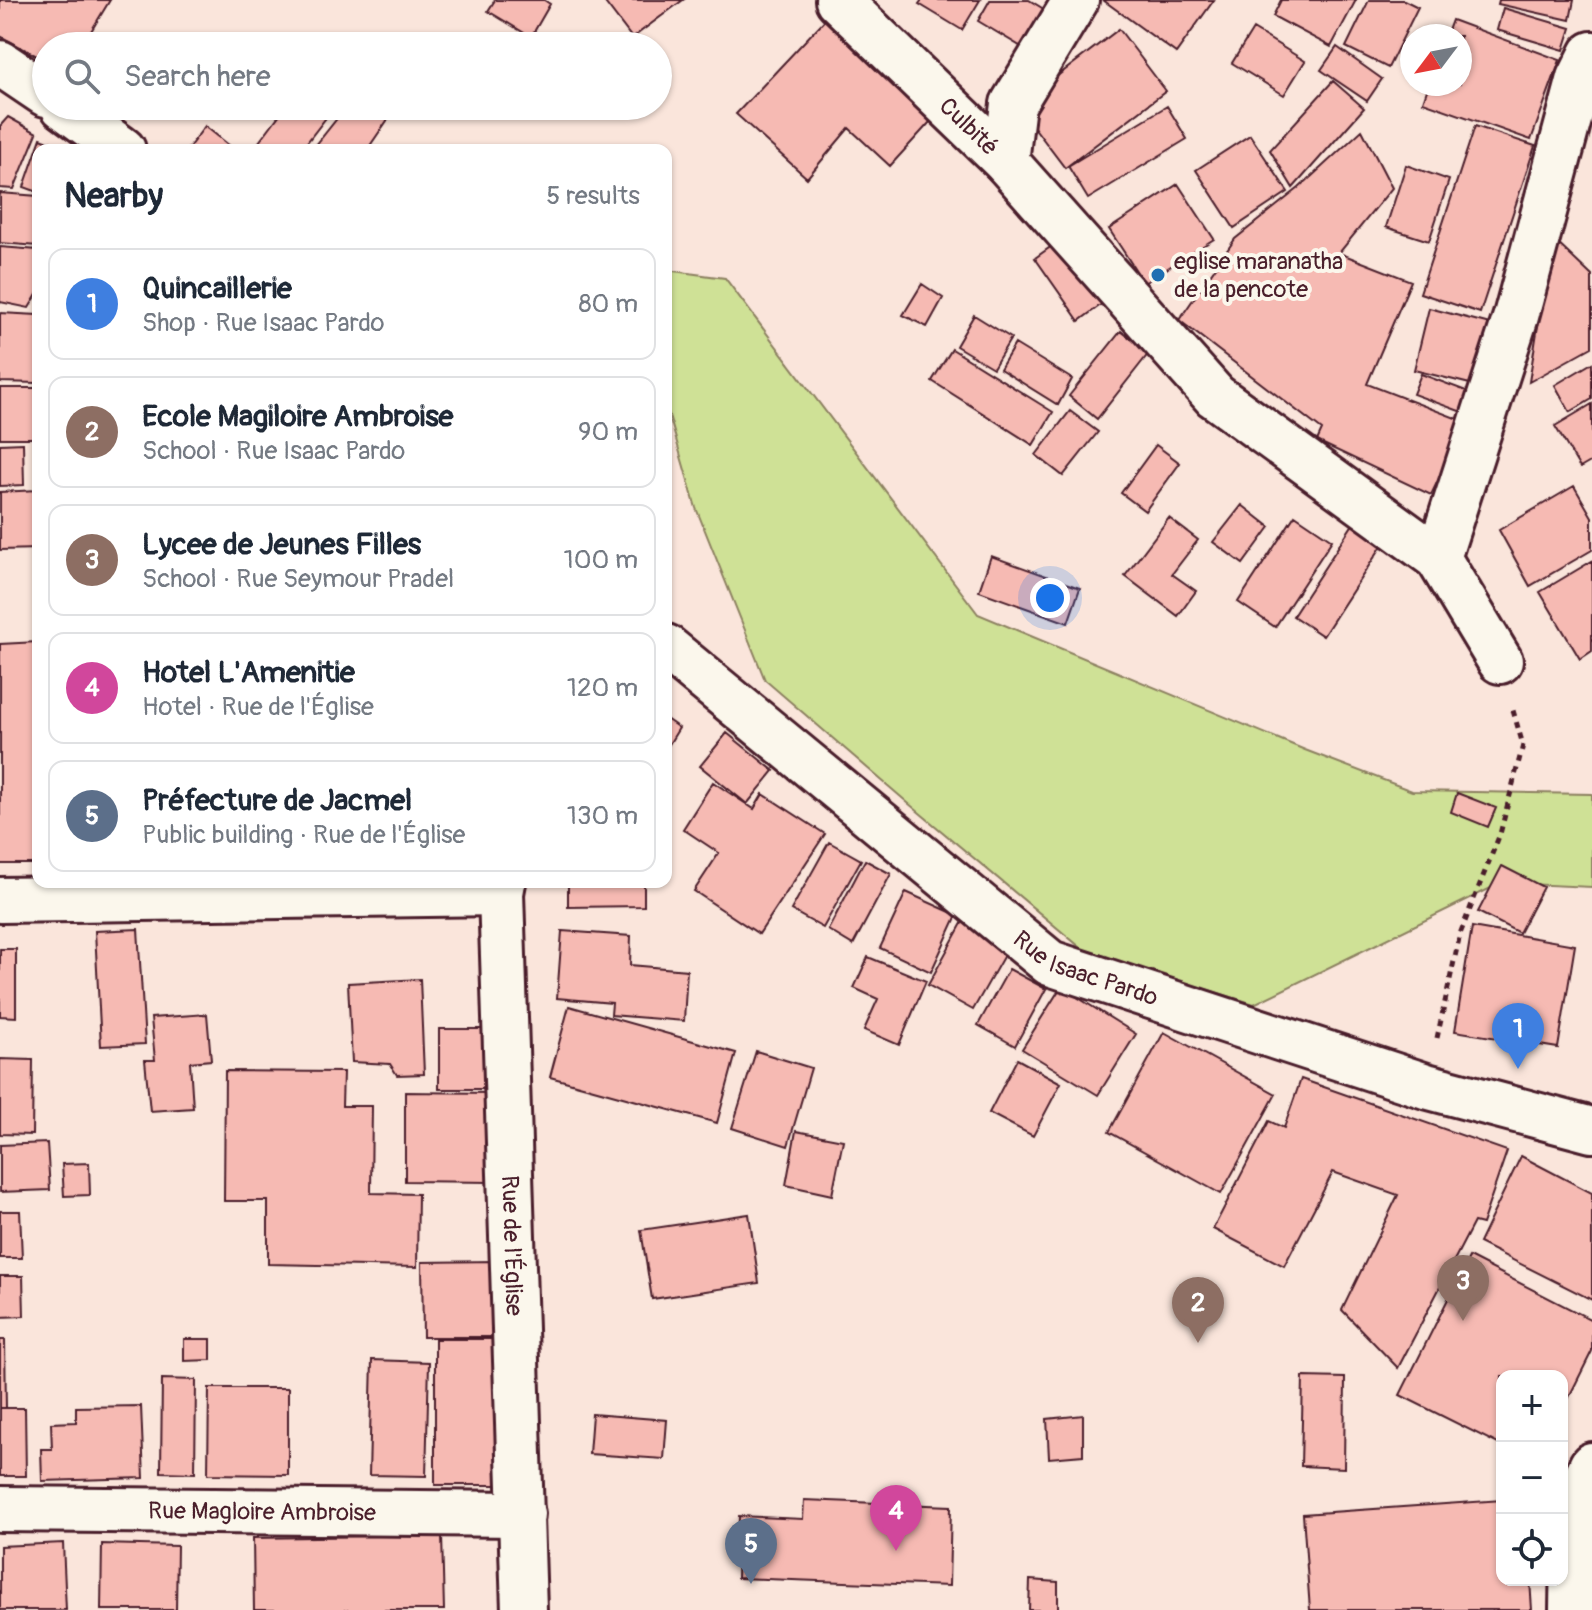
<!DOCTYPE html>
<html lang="en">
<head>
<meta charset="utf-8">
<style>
  body { margin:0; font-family:Pangolin,sans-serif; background:#f2f2f3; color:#1f2937 }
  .controls { position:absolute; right:24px; bottom:24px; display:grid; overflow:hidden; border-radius:16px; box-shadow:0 2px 6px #0004 }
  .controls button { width:72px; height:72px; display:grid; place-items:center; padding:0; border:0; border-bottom:2px solid #e0e1e3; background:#fff; color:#1f2937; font:40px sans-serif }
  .compass { position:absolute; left:1400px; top:24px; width:72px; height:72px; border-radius:50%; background:#fff; box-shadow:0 2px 6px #0004; rotate:238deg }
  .you { position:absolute; left:1050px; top:598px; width:28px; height:28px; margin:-20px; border:6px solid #fff; border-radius:50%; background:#1a73e8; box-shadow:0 0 0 12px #1a73e833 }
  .badge { display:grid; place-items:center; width:52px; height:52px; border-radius:50%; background:#d93025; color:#fff; font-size:26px; font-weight:700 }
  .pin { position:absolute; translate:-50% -66px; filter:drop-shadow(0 2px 4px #0008) }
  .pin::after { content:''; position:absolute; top:42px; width:28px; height:24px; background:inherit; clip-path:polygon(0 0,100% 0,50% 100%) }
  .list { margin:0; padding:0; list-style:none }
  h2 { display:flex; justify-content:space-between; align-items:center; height:104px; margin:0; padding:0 32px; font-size:34px }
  h2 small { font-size:26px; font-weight:400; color:#747a83 }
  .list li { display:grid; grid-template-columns:52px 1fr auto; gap:24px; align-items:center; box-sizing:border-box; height:112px; margin:0 16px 16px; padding:0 16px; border:2px solid #e0e1e3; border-radius:16px }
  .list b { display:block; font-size:30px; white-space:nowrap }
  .list p { margin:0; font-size:26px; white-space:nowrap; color:#747a83 }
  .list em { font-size:26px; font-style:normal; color:#747a83 }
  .icon { flex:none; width:44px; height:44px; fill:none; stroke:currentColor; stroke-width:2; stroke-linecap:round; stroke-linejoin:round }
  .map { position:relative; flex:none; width:1592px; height:1610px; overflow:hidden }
  .search { position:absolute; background:#fff; box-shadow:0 2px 6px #0004; left:32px; top:32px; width:640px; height:88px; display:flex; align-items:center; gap:20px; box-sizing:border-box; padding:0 28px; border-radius:44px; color:#747a83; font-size:30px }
  .panel { position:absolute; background:#fff; box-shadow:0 2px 6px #0004; left:32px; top:144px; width:640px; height:744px; border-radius:16px }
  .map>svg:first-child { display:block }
  .green { fill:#cfe196; stroke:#8c8060; stroke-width:2 }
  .building { fill:#f6bab3; stroke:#4a1f2b; stroke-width:2 }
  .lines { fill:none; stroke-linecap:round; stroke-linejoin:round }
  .minor-casing { stroke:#4a1f2b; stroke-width:50 }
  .path { stroke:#4a1f2b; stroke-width:5; stroke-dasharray:6 6; stroke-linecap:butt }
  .minor { stroke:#fbf7ec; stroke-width:44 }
  .poi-dot { fill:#1f6fb2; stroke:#fbf7ec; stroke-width:3 }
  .labels { text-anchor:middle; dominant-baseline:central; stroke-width:8; stroke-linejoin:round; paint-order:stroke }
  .street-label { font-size:24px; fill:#4a1f2b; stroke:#fbf7ec }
  .poi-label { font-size:24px; fill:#4a1f2b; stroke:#fbf7ec; text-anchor:start }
</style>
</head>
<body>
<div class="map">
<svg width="1592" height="1610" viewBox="0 0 1592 1610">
  <rect width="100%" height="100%" fill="#fae5db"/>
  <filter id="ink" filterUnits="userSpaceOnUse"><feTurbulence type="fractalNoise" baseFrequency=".0125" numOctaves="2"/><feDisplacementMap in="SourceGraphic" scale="16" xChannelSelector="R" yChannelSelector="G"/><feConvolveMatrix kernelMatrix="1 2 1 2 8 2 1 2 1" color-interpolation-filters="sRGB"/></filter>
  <g filter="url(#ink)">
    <!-- green -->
    <path class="green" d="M666,270L725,278L978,614L1305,750L1412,791L1592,794V887L1501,883L1254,1004L1086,952L908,803L765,680L696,508L666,405Z"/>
    <!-- building -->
    <path class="building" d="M0,0H110L82,46H46V61L0,36Z
      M495,0H544L550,4L531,37L488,11Z
      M603,0H683L632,38Z
      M922,0H980L962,30L919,4Z
      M990,0H1029L1047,11L1025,49L978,21Z
      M1103,0H1214L1176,53Z
      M1281,0H1356L1331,47L1273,16Z
      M1369,0H1404L1418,7L1388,68L1346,47Z
      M1499,0H1574L1570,20L1498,4Z
      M1503,8L1571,28L1564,50L1497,30Z
      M834,10L941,110L890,166L849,128L807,178L736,114Z
      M1452,20L1560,60L1531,140L1423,102L1429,84H1460V36H1446Z
      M1119,29L1166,91L1065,168L1018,106Z
      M1253,29L1305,61L1284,95L1232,63Z
      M1337,47L1382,79L1367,101L1321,70Z
      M1333,81L1364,108L1293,188L1270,150Z
      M286,106H335L301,150H253Z
      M347,106H397L367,150H312Z
      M1167,106L1187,139L1088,199L1068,166Z
      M8,117L37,133L14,189L0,188V126Z
      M205,126L235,150H187Z
      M1475,126L1535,146L1480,313L1420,293Z
      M1362,130L1392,188L1339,253L1411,281L1367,384L1466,422L1431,495L1317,441L1322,430L1179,320L1235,239L1299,188Z
      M1250,135L1288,192L1234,228L1196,170Z
      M41,138L72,150H38V192L24,187Z
      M1406,165L1449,180L1429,241L1386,227Z
      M1178,184L1214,239L1144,283L1109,229Z
      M0,193L38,196V246L0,243Z
      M1066,236L1110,298L1079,321L1035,258Z
      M1552,238L1592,276V347L1529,382Z
      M0,247L38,250V293L29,308L0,302Z
      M922,284L943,298L927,327L903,315Z
      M1429,308L1490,324L1474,385L1414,370Z
      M0,313L38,315V383L0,382Z
      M974,315L1011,338L993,368L956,346Z
      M1121,331L1149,353L1097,419L1069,396Z
      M1015,344L1072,379L1058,405L1000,369Z
      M952,349L1053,412L1033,445L932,381Z
      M1592,363V399L1570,412L1555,385Z
      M1421,374L1469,392L1462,412L1413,394Z
      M0,388H38V438H0Z
      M1592,404V461L1580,468L1555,426Z
      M1070,411L1098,432L1063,476L1036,455Z
      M23,443L24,485L0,486V444Z
      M1156,445L1180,463L1145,511L1121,493Z
      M1574,486L1592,517V550L1530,586L1499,530Z
      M38,490V549L0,550V492Z
      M1242,505L1270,527L1243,564L1213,542Z
      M1295,515L1332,540L1275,627L1238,602Z
      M1169,518L1198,540L1172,574L1196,591L1178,616L1125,576Z
      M1355,521L1385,541L1323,636L1293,616Z
      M991,556L1080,588L1068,623L979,591Z
      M1592,561V651L1580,659L1540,592Z
      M38,642V864H0V644Z
      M666,719L679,728L666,749Z
      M727,733L774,771L747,804L700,766Z
      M713,782L754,809L763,794L825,834L759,934L694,891L719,853L683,829Z
      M1457,793L1496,808L1488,827L1451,812Z
      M829,842L861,860L823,928L791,910Z
      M865,860L891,874L853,945L828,930Z
      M1502,866L1543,887L1519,933L1478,912Z
      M568,882H644V906L568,907Z
      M906,892L957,915L931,972L880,948Z
      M966,916L1012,941L973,1010L928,985Z
      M1472,927L1575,945L1558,1048L1455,1031Z
      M138,929L145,1044L101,1046L95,931Z
      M562,931L631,936L630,965L687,970L684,1021L611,1015L612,1003L557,998Z
      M0,949H16V1017L0,1016Z
      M868,957L926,981L899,1045L864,1030L878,999L854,988Z
      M1009,969L1046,989L1015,1046L978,1025Z
      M420,979L424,1074L397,1075L390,1064L352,1062L348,983Z
      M1061,987L1136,1034L1098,1095L1022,1049Z
      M569,1006L736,1053L717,1123L550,1077Z
      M207,1014L211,1060L190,1062L193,1108L150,1111L145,1060H155L151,1018Z
      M439,1029H484L485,1089H439Z
      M1164,1032L1276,1094L1221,1194L1109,1132Z
      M756,1051L811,1068L788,1146L732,1128Z
      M0,1059L33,1060L32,1135L0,1134Z
      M1017,1059L1061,1083L1033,1136L989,1113Z
      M225,1071L343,1072L342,1106H372L371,1193L418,1194L417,1267L268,1264V1201H224Z
      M1301,1079L1507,1151L1482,1224L1474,1222L1398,1368L1342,1310L1398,1195L1333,1172L1284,1266L1213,1229L1269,1121L1284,1128Z
      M405,1092L493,1093L491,1182L405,1181Z
      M796,1131L843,1140L832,1195L786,1185Z
      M47,1143L50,1190L0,1192V1145Z
      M1521,1156L1592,1193V1300L1479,1243Z
      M89,1163L90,1195L64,1196L62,1164Z
      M0,1211H20L22,1258H0Z
      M749,1214L759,1283L652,1299L641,1230Z
      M1469,1257L1592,1320V1351L1562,1411V1376H1502V1446L1400,1395Z
      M495,1261L496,1337H423L422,1262Z
      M0,1276H23L24,1316L0,1317Z
      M184,1339H211V1360L184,1361Z
      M435,1339H495L497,1485H435Z
      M0,1340H5L6,1408H0Z
      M372,1360L429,1362L426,1476L369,1475Z
      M1303,1377L1345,1378L1344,1468L1301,1466Z
      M162,1379L196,1380L195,1473L161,1472Z
      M209,1388H288V1475L208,1474Z
      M141,1406L144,1478L42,1481L41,1449H52L51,1423L76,1422V1407Z
      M0,1408H25L26,1476H0Z
      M592,1414L667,1420L664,1459L589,1454Z
      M1083,1415V1455L1049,1458L1047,1419Z
      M804,1500L951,1506L949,1586L737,1578L739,1516L803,1519Z
      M1502,1500V1580H1530L1532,1610H1310L1303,1514Z
      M442,1535L444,1610H254L253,1538Z
      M63,1543L66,1610H0V1546Z
      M102,1544L177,1546L176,1610H101Z
      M1030,1580L1058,1582V1610H1029Z"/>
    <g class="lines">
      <!-- minor casing -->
      <g class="minor-casing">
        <g id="minor">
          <path id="s1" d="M838,0L1006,162L1215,396L1438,558L1516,316L1580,78L1592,54"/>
          <path d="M0,63L46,94"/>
          <path d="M63,106L123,150"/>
          <path d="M1006,162L1013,104L1076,0"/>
          <path d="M1438,558L1500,661"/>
          <path id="s2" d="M666,647L1050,963L1426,1086L1592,1130"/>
          <path id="s3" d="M503,882L501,893L524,1610"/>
          <path d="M0,900L501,893"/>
          <path id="s4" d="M0,1509L522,1514"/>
          <path d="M1572,1610L1573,1552L1581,1488L1592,1465"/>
        </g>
      </g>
      <!-- path -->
      <path class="path" d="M1437,1038L1460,934L1500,834L1523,745L1512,707"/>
      <!-- minor -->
      <use href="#minor" class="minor"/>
    </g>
  </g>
  <!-- markers -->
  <circle class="poi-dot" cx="1158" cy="275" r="8"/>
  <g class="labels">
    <!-- street labels -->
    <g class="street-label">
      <text stroke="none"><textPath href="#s1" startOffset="182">Culbité</textPath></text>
      <text stroke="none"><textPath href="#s2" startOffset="532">Rue Isaac Pardo</textPath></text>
      <text stroke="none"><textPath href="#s3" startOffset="364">Rue de l'Église</textPath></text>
      <text stroke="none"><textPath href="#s4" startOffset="262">Rue Magloire Ambroise</textPath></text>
    </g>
    <!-- poi labels -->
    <g class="poi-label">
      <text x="1174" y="261">eglise maranatha<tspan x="1174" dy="28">de la pencote</tspan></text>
    </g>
  </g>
</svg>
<div class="controls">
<button>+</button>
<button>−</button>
<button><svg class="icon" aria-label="locate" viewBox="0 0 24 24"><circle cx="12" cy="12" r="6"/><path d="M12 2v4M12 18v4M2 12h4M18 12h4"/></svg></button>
</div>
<svg class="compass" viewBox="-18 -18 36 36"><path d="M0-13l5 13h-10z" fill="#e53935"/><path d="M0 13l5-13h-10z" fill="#747a83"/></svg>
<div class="you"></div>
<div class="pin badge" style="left:1518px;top:1069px;background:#3f7fe0">1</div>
<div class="pin badge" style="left:1198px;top:1343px;background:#8d6e63">2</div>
<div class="pin badge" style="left:1463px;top:1321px;background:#8d6e63">3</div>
<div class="pin badge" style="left:896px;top:1551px;background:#d1479c">4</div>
<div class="pin badge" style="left:751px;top:1584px;background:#5c6f8a">5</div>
<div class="search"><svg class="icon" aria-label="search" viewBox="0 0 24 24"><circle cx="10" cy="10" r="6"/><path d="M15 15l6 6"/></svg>Search here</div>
<section class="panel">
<h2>Nearby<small>5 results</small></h2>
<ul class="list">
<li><span class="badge" style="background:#3f7fe0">1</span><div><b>Quincaillerie</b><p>Shop · Rue Isaac Pardo</p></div><em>80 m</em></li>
<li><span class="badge" style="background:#8d6e63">2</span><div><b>Ecole Magiloire Ambroise</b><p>School · Rue Isaac Pardo</p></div><em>90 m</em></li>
<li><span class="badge" style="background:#8d6e63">3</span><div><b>Lycee de Jeunes Filles</b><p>School · Rue Seymour Pradel</p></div><em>100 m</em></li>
<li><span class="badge" style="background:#d1479c">4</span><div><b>Hotel L'Amenitie</b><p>Hotel · Rue de l'Église</p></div><em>120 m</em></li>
<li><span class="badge" style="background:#5c6f8a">5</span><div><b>Préfecture de Jacmel</b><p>Public building · Rue de l'Église</p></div><em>130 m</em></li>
</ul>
</section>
</div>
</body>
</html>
